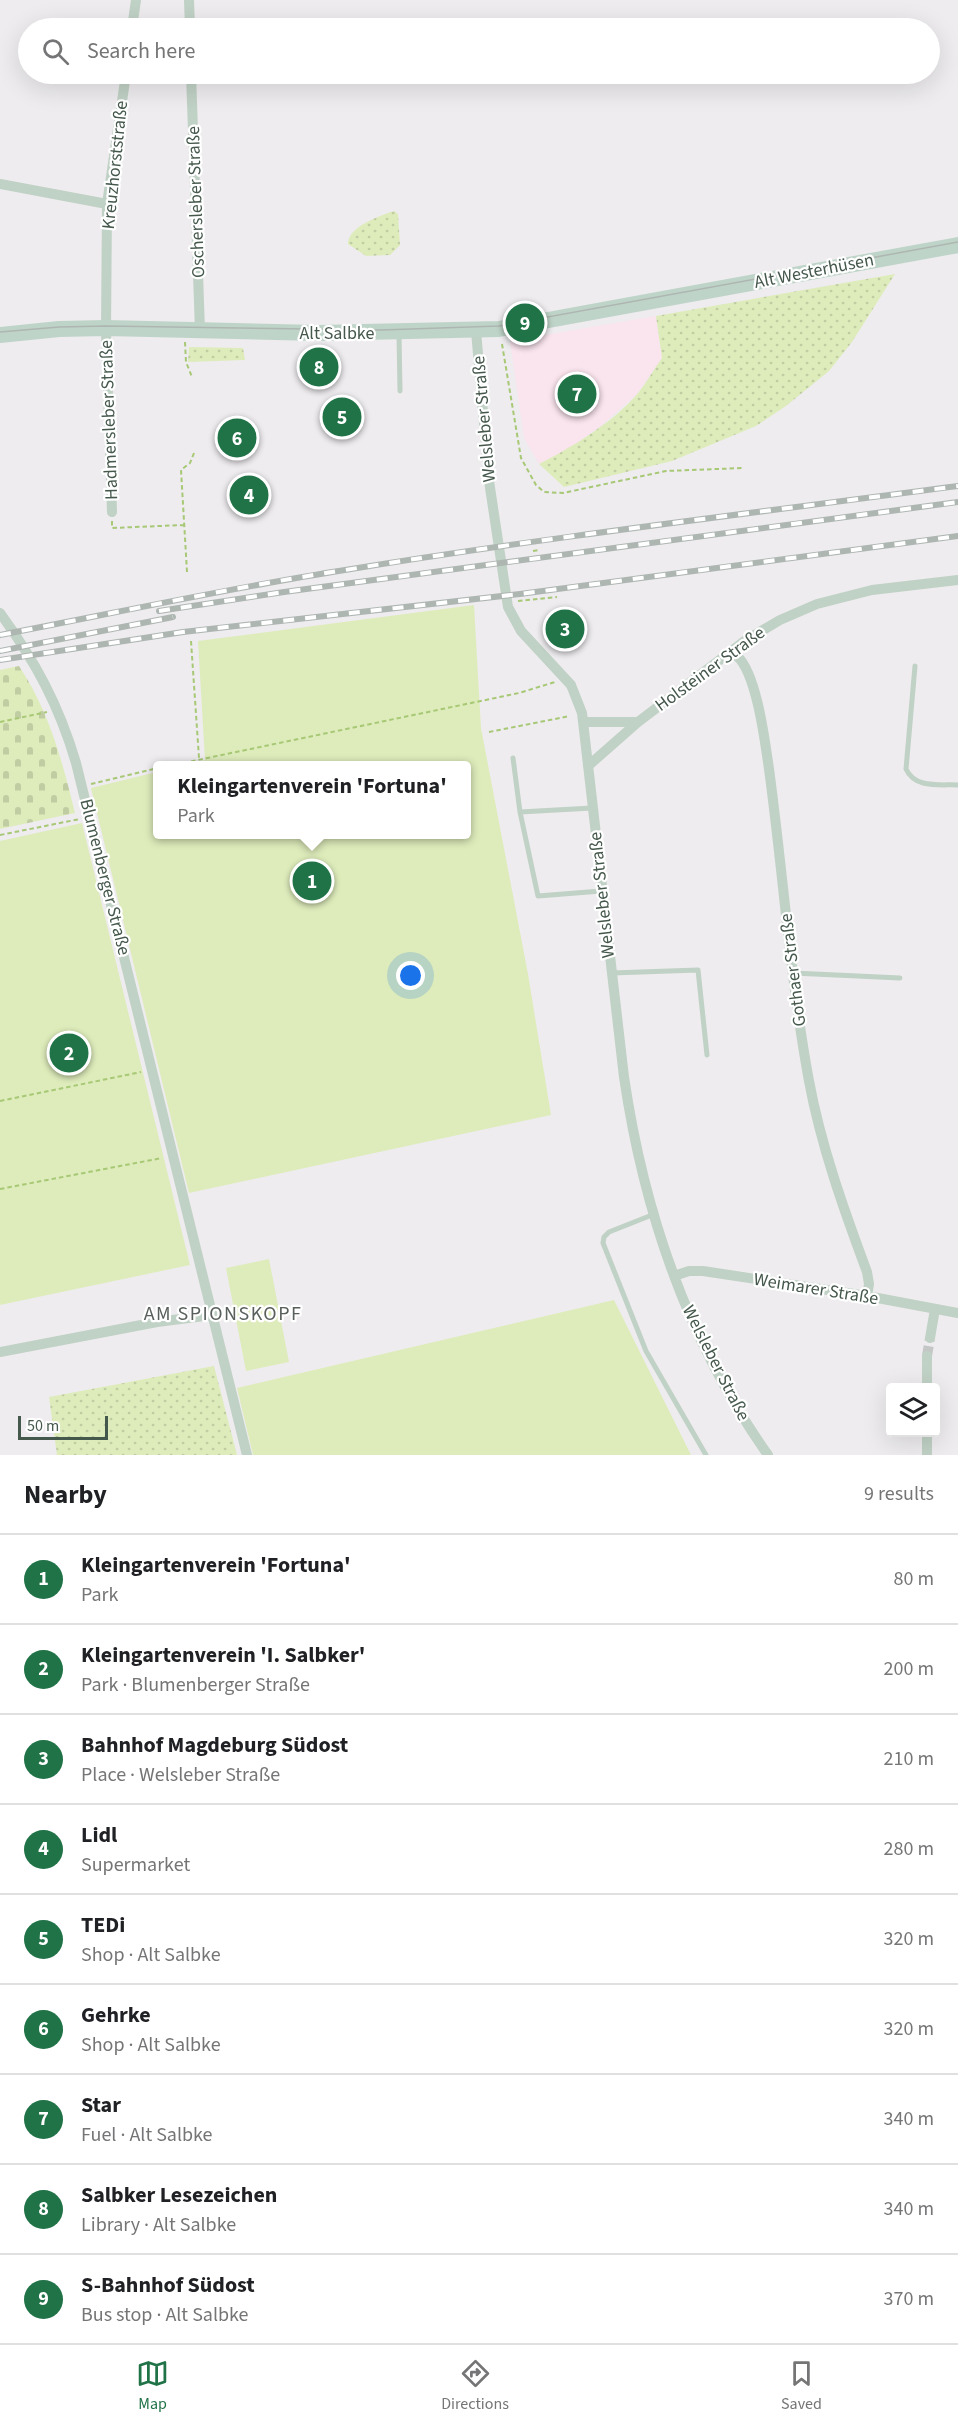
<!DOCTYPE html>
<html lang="en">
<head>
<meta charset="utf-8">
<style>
  body { margin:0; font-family:"Source Sans 3",sans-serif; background:#f6f6f6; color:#202124 }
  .controls { position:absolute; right:18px; bottom:18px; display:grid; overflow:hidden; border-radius:6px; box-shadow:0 6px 24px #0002 }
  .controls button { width:54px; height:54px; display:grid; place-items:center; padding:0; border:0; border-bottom:2px solid #e0e0e0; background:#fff; color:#202124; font:30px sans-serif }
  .scale { position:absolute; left:18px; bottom:15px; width:90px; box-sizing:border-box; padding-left:6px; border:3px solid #45584c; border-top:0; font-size:16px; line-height:21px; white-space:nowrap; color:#45584c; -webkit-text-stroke:4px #fff; paint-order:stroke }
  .you { position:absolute; left:411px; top:976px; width:21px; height:21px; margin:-15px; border:4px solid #fff; border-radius:50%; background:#1a73e8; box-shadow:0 0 0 9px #1a73e833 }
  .badge { display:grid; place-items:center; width:39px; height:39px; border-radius:50%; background:#207247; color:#fff; font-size:20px; font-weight:700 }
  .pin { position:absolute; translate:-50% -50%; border:3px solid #fff; box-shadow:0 2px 6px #0006 }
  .popup { position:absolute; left:153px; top:761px; width:318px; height:78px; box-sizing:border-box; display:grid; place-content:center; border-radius:6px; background:#fff; filter:drop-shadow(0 2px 4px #0005); font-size:20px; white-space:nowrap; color:#757577 }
  .popup b { font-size:22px; color:#202124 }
  .popup::after { content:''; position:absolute; left:50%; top:100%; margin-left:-12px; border:12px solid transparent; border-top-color:#fff }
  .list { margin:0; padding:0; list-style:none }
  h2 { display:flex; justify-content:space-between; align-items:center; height:78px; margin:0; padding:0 24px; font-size:26px }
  h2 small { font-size:20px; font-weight:400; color:#757577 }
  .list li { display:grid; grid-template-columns:39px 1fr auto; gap:18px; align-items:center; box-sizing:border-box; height:90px; padding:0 24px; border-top:2px solid #e0e0e0 }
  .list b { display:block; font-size:22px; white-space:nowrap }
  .list p { margin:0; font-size:20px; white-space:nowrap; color:#757577 }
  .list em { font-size:20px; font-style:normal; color:#757577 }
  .icon { flex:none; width:33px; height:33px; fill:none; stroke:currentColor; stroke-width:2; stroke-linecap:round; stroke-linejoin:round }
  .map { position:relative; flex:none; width:958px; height:1455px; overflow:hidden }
  .search { position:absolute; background:#fff; box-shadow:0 6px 24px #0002; left:18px; right:18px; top:18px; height:66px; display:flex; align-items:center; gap:15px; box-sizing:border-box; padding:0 21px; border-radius:33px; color:#757577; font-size:22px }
  .sheet { height:888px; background:#fff }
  nav { display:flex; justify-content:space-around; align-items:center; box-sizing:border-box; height:84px; border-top:2px solid #e0e0e0; background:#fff; font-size:16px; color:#757577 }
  nav a { display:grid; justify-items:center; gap:3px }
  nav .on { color:#207247 }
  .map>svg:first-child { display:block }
  .commercial { fill:#fae4ed }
  .grass { fill:url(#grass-dots) }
  .cemetery { fill:url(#cemetery-stones) }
  .garden { fill:#deecbb }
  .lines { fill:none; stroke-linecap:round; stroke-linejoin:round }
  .minor-tunnel { stroke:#c4c7c6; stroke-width:10; stroke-dasharray:10 5; stroke-linecap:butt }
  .path { stroke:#a7c875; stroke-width:2; stroke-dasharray:4.5 3; stroke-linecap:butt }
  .service { stroke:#c0d1c5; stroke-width:5 }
  .minor { stroke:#c0d1c5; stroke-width:10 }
  .secondary { stroke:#bfd4c8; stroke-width:16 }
  .tram { stroke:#aeb6b2; stroke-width:1.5 }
  .rail-casing { stroke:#aeb6b2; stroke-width:6 }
  .rail { stroke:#fff; stroke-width:4; stroke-dasharray:11; stroke-linecap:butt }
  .labels { text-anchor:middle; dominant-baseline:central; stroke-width:4.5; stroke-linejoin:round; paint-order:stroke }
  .street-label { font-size:18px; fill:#45584c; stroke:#fff }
  .neighbourhood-label { font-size:20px; letter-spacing:1.5px; fill:#59605c; stroke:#fff }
</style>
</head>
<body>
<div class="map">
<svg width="958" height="1455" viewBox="0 0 958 1455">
  <defs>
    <pattern id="grass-dots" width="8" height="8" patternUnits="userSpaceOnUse" patternTransform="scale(1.5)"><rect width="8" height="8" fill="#deecbb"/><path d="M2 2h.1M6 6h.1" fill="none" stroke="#c0cca2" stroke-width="1.8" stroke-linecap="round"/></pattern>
    <pattern id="cemetery-stones" width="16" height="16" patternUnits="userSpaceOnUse" patternTransform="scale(1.5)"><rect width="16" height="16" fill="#deecbb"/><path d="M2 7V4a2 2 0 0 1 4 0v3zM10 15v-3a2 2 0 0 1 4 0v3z" fill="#c0cca2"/></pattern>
  </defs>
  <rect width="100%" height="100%" fill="#eeecef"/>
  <!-- commercial -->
  <path class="commercial" d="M656,316L662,358L637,394L602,425L566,451L539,464L524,438L510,341Z"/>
  <!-- grass -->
  <path class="grass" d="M394,211L398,214L400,245L390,255L366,256L348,244C348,226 380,216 394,211Z
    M895,274L852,342L829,371L786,406L756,426L672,461L564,487L539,464C571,448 615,421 638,393C647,382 654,369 662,358L656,316Z
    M189,347L243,348L245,360L188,362Z
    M214,1366L237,1455H57L49,1397Z"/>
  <!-- cemetery -->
  <path class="cemetery" d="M19,666C49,711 62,760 75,813L0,829V670Z"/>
  <!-- garden -->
  <path class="garden" d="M474,605L481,728L528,974L551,1115L189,1193L91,788L157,772L158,834H466V766L183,765L205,760L198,641Z
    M82,823L190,1265L0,1305V841Z
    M269,1259L289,1362L246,1371L226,1268Z
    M614,1300L691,1455H253L237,1388Z"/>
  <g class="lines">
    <!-- minor-tunnel -->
    <path class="minor-tunnel" d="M927,1356L930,1338"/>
    <!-- path -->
    <path class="path" d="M185,342L186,362L192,377
      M502,344L521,458L536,485L544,492L563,493L666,471L743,468
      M112,521V528L184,525
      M533,551L539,550
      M187,572L181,470L190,463L194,453
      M518,601L557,597
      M191,641L199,758
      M0,722L47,712
      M489,732L570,716
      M169,766L519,693L555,682
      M91,784L158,768
      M0,835L80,819
      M0,1101L141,1072
      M0,1189L162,1158"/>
    <!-- service -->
    <path class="service" d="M399,334L400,391
      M915,666L906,769C915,789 940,784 958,785
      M513,758L520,812L592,808
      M520,812L538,896L601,891
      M612,973L698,970L707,1055
      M793,973L900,978
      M652,1215L609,1232L604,1237L603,1243L646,1351L706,1455"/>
    <!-- minor -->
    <path class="minor" d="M189,0L190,28
      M132,28L136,0
      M191,74L200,331
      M0,184L107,204
      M476,331L489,481L508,607L521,631L571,685L582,713L624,1077C644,1213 688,1342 768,1455
      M112,512L106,331L107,204L126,74
      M0,613C35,661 59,705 76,763L247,1455
      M724,655L737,656C757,674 765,742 769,769C783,872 790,978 809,1081C821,1146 844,1210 867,1272L869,1284L867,1296
      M583,722H638L746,640L780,620L817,604L872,590L958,580
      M588,766L638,722
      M674,1276L689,1271H703L867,1296L958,1313
      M930,1338L935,1309
      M0,1352L157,1322L212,1315
      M927,1388V1356
      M927,1455V1432"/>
    <!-- secondary -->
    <path class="secondary" d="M0,335L59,329L106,328L318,333L499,329L958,245"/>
    <!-- tram -->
    <path class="tram" d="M0,332L59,327L106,326L381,330L499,326L958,242"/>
    <!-- rail casing -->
    <g class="rail-casing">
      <path id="rail" d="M159,611L284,592L958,502
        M0,635C115,613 229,588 345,570C548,537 754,513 958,486
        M0,651L173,617
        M0,660L183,632L520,594L958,536"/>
    </g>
    <!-- rail -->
    <use href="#rail" class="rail"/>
  </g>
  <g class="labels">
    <!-- street labels -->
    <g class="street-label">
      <text transform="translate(115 165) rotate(-84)">Kreuzhorststraße</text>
      <text transform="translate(196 202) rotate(-92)">Oschersleber Straße</text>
      <text transform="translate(814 271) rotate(-11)">Alt Westerhüsen</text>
      <text x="337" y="333">Alt Salbke</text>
      <text transform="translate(484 419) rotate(-95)">Welsleber Straße</text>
      <text transform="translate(109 420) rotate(-92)">Hadmersleber Straße</text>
      <text transform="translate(710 669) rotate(-36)">Holsteiner Straße</text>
      <text transform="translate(105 877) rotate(76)">Blumenberger Straße</text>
      <text transform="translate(602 895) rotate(-96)">Welsleber Straße</text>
      <text transform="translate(793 970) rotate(-97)">Gothaer Straße</text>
      <text transform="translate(816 1289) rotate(9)">Weimarer Straße</text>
      <text transform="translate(716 1363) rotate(63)">Welsleber Straße</text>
    </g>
    <!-- neighbourhood labels -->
    <g class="neighbourhood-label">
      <text x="223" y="1314">AM SPIONSKOPF</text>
    </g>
  </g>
</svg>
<div class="controls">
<button><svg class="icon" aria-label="layers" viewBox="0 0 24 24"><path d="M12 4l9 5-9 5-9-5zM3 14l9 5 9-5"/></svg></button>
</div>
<div class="scale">50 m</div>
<div class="you"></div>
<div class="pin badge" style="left:312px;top:881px">1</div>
<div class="popup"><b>Kleingartenverein 'Fortuna'</b>Park</div>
<div class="pin badge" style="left:69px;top:1053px">2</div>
<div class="pin badge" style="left:565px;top:629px">3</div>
<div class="pin badge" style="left:249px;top:495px">4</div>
<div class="pin badge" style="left:342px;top:417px">5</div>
<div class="pin badge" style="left:237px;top:438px">6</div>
<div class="pin badge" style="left:577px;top:394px">7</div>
<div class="pin badge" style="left:319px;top:367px">8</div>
<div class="pin badge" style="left:525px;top:323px">9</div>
<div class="search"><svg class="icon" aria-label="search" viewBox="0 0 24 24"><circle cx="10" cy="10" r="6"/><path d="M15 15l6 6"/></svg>Search here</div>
</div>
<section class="sheet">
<h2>Nearby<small>9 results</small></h2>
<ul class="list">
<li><span class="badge">1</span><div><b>Kleingartenverein 'Fortuna'</b><p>Park</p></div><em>80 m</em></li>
<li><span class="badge">2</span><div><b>Kleingartenverein 'I. Salbker'</b><p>Park · Blumenberger Straße</p></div><em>200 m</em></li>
<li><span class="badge">3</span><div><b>Bahnhof Magdeburg Südost</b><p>Place · Welsleber Straße</p></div><em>210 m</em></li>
<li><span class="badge">4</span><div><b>Lidl</b><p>Supermarket</p></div><em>280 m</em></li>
<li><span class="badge">5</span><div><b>TEDi</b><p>Shop · Alt Salbke</p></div><em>320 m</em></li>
<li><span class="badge">6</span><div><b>Gehrke</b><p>Shop · Alt Salbke</p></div><em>320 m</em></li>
<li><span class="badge">7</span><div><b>Star</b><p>Fuel · Alt Salbke</p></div><em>340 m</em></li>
<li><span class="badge">8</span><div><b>Salbker Lesezeichen</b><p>Library · Alt Salbke</p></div><em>340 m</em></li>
<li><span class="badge">9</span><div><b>S-Bahnhof Südost</b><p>Bus stop · Alt Salbke</p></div><em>370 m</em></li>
</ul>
</section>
<nav>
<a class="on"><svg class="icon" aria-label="map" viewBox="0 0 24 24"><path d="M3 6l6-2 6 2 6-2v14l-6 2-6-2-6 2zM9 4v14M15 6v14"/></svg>Map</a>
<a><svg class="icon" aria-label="directions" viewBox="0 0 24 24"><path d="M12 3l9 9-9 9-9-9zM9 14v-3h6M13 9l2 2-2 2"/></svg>Directions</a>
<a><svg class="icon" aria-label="saved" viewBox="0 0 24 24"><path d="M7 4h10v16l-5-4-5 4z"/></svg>Saved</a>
</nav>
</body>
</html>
